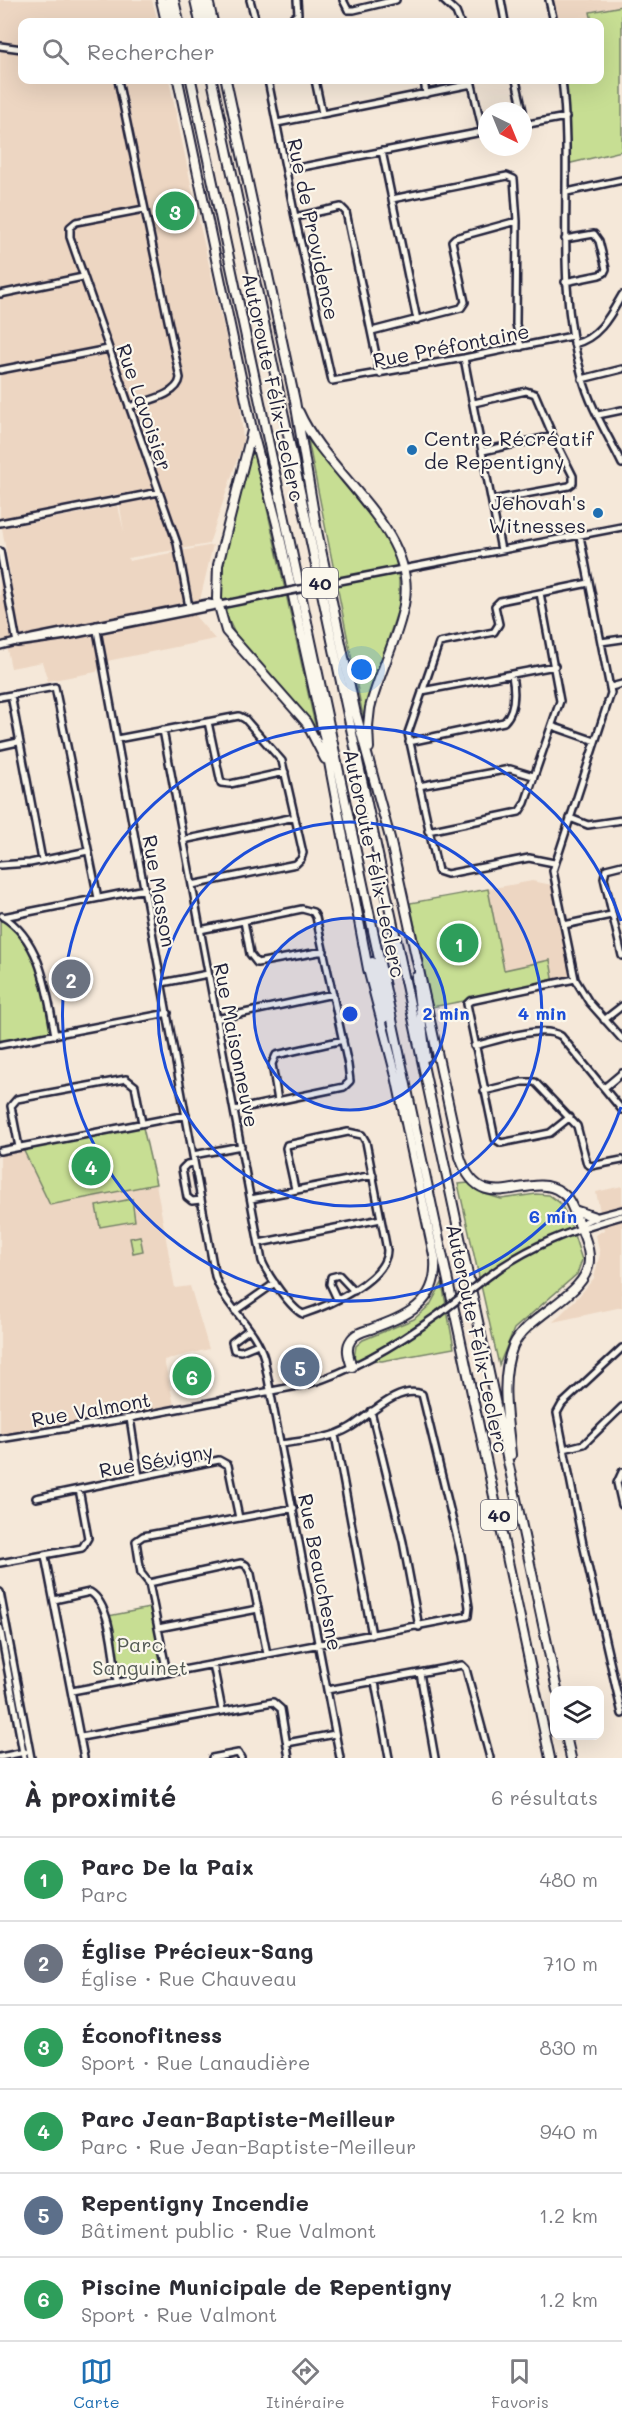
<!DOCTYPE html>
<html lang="fr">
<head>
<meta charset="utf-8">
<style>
  body { margin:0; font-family:Mali,sans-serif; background:#f7f7f7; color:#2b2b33 }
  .controls { position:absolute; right:18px; bottom:18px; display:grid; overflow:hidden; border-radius:12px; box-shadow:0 6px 24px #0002 }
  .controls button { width:54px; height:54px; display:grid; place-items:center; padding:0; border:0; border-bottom:2px solid #e1e1e2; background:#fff; color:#2b2b33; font:30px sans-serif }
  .compass { position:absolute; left:478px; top:102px; width:54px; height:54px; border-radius:50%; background:#fff; box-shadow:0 6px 24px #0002; rotate:137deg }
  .you { position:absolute; left:362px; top:670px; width:21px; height:21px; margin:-15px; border:4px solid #fff; border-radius:50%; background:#1a73e8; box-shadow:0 0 0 9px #1a73e833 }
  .badge { display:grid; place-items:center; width:39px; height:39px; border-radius:50%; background:#1f6fb2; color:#fff; font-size:20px; font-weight:700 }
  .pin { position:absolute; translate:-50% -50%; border:3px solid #fff; box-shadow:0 2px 6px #0006 }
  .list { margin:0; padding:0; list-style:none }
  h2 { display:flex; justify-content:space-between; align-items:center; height:78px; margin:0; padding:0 24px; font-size:26px }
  h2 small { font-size:20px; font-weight:400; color:#7c7c81 }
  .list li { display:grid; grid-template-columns:39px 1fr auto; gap:18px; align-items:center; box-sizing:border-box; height:84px; padding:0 24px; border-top:2px solid #e1e1e2 }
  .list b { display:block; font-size:22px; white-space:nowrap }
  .list p { margin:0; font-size:20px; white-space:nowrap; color:#7c7c81 }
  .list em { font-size:20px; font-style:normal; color:#7c7c81 }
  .icon { flex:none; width:33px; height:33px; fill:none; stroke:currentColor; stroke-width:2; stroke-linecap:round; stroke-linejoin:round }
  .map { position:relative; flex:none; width:622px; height:1758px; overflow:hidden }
  .search { position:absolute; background:#fff; box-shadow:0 6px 24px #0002; left:18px; right:18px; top:18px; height:66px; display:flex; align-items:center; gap:15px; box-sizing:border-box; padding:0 21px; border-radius:12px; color:#7c7c81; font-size:22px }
  .sheet { height:582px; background:#fff }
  nav { display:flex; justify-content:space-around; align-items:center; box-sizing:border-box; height:84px; border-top:2px solid #e1e1e2; background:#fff; font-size:16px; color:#7c7c81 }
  nav a { display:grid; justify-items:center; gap:3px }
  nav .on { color:#1f6fb2 }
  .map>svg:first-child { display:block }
  .built { fill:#edd6c2 }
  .green { fill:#c7de93; stroke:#748067; stroke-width:1.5 }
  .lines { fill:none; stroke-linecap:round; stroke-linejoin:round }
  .minor-casing { stroke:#22223b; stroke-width:10 }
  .highway-casing { stroke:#22223b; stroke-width:12 }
  .minor { stroke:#fbf7ec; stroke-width:5 }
  .highway { stroke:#fbf7ec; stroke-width:8 }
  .minor-bridge-casing { stroke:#22223b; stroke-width:10; stroke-linecap:butt }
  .minor-bridge { stroke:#fbf7ec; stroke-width:5 }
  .ring { fill:none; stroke:#1d4ed8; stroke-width:3 }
  .poi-dot { fill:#1f6fb2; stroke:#fbf7ec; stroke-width:2 }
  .labels { text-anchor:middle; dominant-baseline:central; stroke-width:4.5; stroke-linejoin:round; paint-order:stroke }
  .shield { fill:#fbf7ec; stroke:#636270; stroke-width:1.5 }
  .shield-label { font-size:18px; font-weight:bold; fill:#22223b }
  .street-label { font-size:20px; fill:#22223b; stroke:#fbf7ec }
  .poi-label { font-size:20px; fill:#22223b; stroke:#fbf7ec; text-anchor:start }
  .park-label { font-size:20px; fill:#545a55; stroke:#fbf7ec }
  .centre { fill:#1d4ed8; stroke:#fbf7ec; stroke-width:3 }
  .ring-label { font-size:18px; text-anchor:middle; font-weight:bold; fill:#1d4ed8; stroke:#fbf7ec; stroke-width:4.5; stroke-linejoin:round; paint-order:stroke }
</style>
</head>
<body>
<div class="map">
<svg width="622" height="1758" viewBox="0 0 622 1758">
  <rect width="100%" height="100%" fill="#f5e8d9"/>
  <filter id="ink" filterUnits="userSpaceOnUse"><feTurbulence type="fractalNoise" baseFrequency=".0167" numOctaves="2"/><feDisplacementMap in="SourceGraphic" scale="12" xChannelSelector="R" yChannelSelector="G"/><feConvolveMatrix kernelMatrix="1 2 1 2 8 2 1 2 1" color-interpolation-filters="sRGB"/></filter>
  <g filter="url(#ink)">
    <!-- built -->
    <path class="built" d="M0,0H152L158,22H22V80H169L199,222L240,397L243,442L209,544L128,558L129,561L213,545L196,617L215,639L107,661L96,672L48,681L42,662L11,668L5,640H0V582L11,579L2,528L118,506L124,532L118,494L0,523Z
      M549,0H622V6L591,12L592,22H554Z
      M532,881L552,885L575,979L554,984L549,960L504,970L488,889Z
      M23,1149L50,1205L156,1184L175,1288L190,1286L209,1349L164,1360L175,1409L0,1439V1154Z
      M622,1186V1307L553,1322L579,1296L594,1278L600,1254L596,1235L604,1230L596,1192Z"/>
    <!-- green -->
    <path class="green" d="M622,6V151L567,164L562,80H600V22H592L590,12Z
      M308,440L383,532L395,556L399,581V606L363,716Z
      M252,441L316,729L236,636L224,610L219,593L220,566Z
      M488,889L504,970L550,960L554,984L432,1007L410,903Z
      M0,916C41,942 45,992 55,1035L0,1045Z
      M142,1123L156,1184L50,1205L23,1149Z
      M469,1183L485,1194L501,1199L536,1194L549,1195L560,1203L569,1219L582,1260L577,1274L514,1329L499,1365L458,1184Z
      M132,1199L135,1221L100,1227L96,1206Z
      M140,1236L143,1251L133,1253L130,1238Z
      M442,1283L454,1348L382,1361L354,1359L356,1346L363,1340L414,1319L430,1305Z
      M155,1607L169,1676L121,1686L108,1616Z"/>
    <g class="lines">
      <!-- minor casing -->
      <g class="minor-casing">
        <path id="minor" d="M250,0L256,22
          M343,0L348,10H354L396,0
          M443,0L456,12L460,22
          M501,0L505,22
          M549,0L554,22
          M284,22L289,21L298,14L297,0
          M0,46L22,49
          M118,80L180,378C178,396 144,401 129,407
          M268,80L295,217L332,381L464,358L572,336
          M315,80L322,113
          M424,80L426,94
          M471,80L483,132
          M516,80L523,111
          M562,80C574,179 553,279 582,376C590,407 608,435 622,464
          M277,123L472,84
          M523,125L566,117
          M382,151L417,320
          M287,170L487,131
          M567,192L622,180
          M392,199L507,176L514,179L517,221L516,324L521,347
          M144,209L76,222L70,227V237L177,543L189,607
          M295,217L341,207L346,212L380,374
          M565,239L594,234L599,241L606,269L604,273L599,275L565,282
          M0,294L83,277
          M372,331L461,308L465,302L452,241L455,238L517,221
          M574,344C599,338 610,316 622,295
          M464,358L501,550
          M0,370L108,349
          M582,379L622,369
          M474,403L526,391L535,394L553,436L573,476V483L569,486L492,500
          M598,415L622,410
          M483,451L553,436
          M0,523L159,492
          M580,536L611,693L553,871L575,979L589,1002L622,1039
          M0,551L17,643
          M340,581L622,527
          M96,625L215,1276C224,1306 256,1327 264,1358L340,1758
          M601,642L622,639
          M17,643L66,636L280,593
          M0,646L32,638L208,603L216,604
          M611,687L622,684
          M422,691L555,666
          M11,695L42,860
          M0,697L55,687L98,898
          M208,722L221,783L230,784L285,772
          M552,726L595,741
          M163,730L262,1261C267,1274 291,1309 303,1314C328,1306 387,1280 387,1250L366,1142L362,1135L348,1132L287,1145L286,1148L295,1189
          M117,739L239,716L245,719L282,761L303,853L301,859L296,864L192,885
          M409,742L504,722C516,710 515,691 512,675
          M0,746L18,742
          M419,786L510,769L533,776
          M570,818L588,825L622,820
          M428,831L514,813L519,812L525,803L560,701L540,593
          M183,840L295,817
          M554,863L529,858L447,874L438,871L408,733L439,643L494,632L499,624L495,606L500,601L589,583
          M0,865L30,863L88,851
          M622,865L606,869L604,878L622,956
          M2,916C42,940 47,993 55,1035
          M3,917L145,889
          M244,921L250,954L257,963L324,951
          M564,925L611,915
          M200,930L302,909L313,912L316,917L348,1065L350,1081L344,1087L234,1110
          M162,983L208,974
          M216,1019L333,994
          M604,1020L622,1006
          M0,1045L168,1013
          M474,1046C495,1041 542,1024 561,1036L622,1110
          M604,1088L622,1073
          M484,1091L522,1082H535L577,1126L587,1164L591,1166L622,1160
          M278,1101L272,1064L276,1055L343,1040
          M570,1117L550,1133L501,1143L495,1139L467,1004L470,1001L575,979
          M19,1147L11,1106L17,1099L126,1079L135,1086L142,1123
          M0,1151L186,1115
          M193,1155L241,1146
          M194,1163L187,1164L182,1169L187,1197L192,1201L201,1200
          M251,1199L373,1175
          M578,1225L595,1217L622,1210
          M259,1243L381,1219
          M486,1278C529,1245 572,1230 622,1216
          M337,1299L330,1284L331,1277L339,1275L354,1291
          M235,1311L275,1283
          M248,1330L232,1342L234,1350L241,1351L258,1344
          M622,1348L562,1404L557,1413L583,1544L622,1714
          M371,1411L403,1542L419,1627
          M130,1418L139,1477
          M335,1435L372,1635
          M0,1439L130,1418L308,1384C355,1370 399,1343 439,1314
          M564,1449L584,1444L622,1407
          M622,1472L617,1483L622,1505
          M36,1498L219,1460L228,1465L239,1518
          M45,1556L84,1758
          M0,1563L82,1548L88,1538L79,1489
          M149,1583L241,1563L246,1565L251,1574L267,1654
          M0,1592L31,1758
          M54,1600L90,1592C112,1605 113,1658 117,1682
          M0,1628L24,1758
          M158,1628L258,1609
          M213,1664L222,1710
          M167,1673L149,1583L141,1573L136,1541L143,1536L294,1508
          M420,1673L435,1758
          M375,1682L389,1758
          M327,1690L462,1665L466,1669L490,1758
          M72,1691L468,1616L469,1607L461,1555L422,1394C398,1384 367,1418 349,1428C329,1440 303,1440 281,1444
          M81,1737L273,1702L281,1709L289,1758
          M287,1743L335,1734
          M0,1757L25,1752
          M212,1758L238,1753L241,1758"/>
      </g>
      <!-- highway casing -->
      <g class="highway-casing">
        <path id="highway" d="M161,0L166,22
          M169,0L172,22
          M174,0L179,22
          M195,0L200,22
          M200,0L206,22
          M208,0L213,22
          M178,80L252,429L277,524L325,741L368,969L396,1076L435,1260C438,1304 406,1316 371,1329C364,1331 355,1333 351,1340C345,1348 349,1358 352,1367
          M191,80L550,1758
          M212,80L557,1690
          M226,80L295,401L316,526L356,714L390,838L460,1157C481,1222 530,1168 561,1192C570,1198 573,1209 577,1219C582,1231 589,1245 589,1258C591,1294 527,1314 513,1346C499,1380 508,1420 511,1455
          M299,412C325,472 415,529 405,599C400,634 379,672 370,708L368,726L369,748
          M252,431L218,565L217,599L226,631L306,722L325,759
          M372,962L387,1017
          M416,977L426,1057
          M574,1210L595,1217
          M566,1736L571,1758"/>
      </g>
      <!-- minor -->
      <use href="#minor" class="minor"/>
      <!-- highway -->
      <use href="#highway" class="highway"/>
      <!-- minor-bridge casing -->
      <g class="minor-bridge-casing">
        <path id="minor-bridge" d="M280,593L340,581
          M439,1314L486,1278"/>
      </g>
      <!-- minor-bridge -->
      <use href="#minor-bridge" class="minor-bridge"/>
    </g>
  </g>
  <!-- distance rings -->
  <circle cx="350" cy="1014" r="96" fill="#1d4ed8" fill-opacity=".12"/>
  <g class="ring">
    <circle cx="350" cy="1014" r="96"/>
    <circle cx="350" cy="1014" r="192"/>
    <path d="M621 1107A287 287 0 1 1 621 921"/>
  </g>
  <!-- markers -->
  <g class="poi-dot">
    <circle cx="412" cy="450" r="6"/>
    <circle cx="598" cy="513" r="6"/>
  </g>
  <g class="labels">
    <!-- shield labels -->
    <g class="shield">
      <rect x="302" y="568" width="36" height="30" rx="4.5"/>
      <rect x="481" y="1500" width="36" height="30" rx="4.5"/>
    </g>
    <g class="shield-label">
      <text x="320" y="583">40</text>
      <text x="499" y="1515">40</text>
    </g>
    <!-- street labels -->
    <g class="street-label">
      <text transform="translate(314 229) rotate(78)">Rue de Providence</text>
      <text transform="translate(451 345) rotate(-11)">Rue Préfontaine</text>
      <text transform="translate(274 387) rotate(78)">Autoroute Félix-Leclerc</text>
      <text transform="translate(145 407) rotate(71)">Rue Lavoisier</text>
      <text transform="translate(375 863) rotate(78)">Autoroute Félix-Leclerc</text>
      <text transform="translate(160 891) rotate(80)">Rue Masson</text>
      <text transform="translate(237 1045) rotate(79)">Rue Maisonneuve</text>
      <text transform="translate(478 1338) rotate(78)">Autoroute Félix-Leclerc</text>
      <text transform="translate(91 1409) rotate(-10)">Rue Valmont</text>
      <text transform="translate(156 1460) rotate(-10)">Rue Sévigny</text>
      <text transform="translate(321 1572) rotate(79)">Rue Beauchesne</text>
    </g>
    <!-- poi labels -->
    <g class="poi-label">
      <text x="424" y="438">Centre Récréatif<tspan x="424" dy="23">de Repentigny</tspan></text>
      <text x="586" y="502" text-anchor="end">Jehovah's<tspan x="586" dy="23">Witnesses</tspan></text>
    </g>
    <!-- park labels -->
    <g class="park-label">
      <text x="140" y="1644">Parc<tspan x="140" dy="23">Sanguinet</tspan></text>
    </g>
  </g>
  <circle cx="350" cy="1014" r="9" class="centre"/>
  <g class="ring-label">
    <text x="446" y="1020">2 min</text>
    <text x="542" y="1020">4 min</text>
    <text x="553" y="1223">6 min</text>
  </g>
</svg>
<div class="controls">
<button><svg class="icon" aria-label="layers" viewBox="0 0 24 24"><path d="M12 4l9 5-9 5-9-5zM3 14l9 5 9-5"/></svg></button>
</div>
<svg class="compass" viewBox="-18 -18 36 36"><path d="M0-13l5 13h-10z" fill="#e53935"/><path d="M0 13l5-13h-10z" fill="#7c7c81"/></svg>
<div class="you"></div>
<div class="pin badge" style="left:459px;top:943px;background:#2e9e5b">1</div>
<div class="pin badge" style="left:71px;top:979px;background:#6b7280">2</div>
<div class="pin badge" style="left:175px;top:211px;background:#2e9e5b">3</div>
<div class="pin badge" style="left:91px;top:1166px;background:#2e9e5b">4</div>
<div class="pin badge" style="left:300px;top:1367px;background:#5c6f8a">5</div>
<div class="pin badge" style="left:192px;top:1376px;background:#2e9e5b">6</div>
<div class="search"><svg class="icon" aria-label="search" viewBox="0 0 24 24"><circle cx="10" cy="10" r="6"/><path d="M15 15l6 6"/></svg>Rechercher</div>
</div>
<section class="sheet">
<h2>À proximité<small>6 résultats</small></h2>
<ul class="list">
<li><span class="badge" style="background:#2e9e5b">1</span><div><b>Parc De la Paix</b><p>Parc</p></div><em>480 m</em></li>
<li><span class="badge" style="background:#6b7280">2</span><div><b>Église Précieux-Sang</b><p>Église · Rue Chauveau</p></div><em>710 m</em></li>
<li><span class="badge" style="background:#2e9e5b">3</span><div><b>Éconofitness</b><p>Sport · Rue Lanaudière</p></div><em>830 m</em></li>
<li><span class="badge" style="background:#2e9e5b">4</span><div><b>Parc Jean-Baptiste-Meilleur</b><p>Parc · Rue Jean-Baptiste-Meilleur</p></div><em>940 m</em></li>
<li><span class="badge" style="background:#5c6f8a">5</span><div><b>Repentigny Incendie</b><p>Bâtiment public · Rue Valmont</p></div><em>1.2 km</em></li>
<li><span class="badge" style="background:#2e9e5b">6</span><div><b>Piscine Municipale de Repentigny</b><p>Sport · Rue Valmont</p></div><em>1.2 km</em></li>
</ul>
</section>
<nav>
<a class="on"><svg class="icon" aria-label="map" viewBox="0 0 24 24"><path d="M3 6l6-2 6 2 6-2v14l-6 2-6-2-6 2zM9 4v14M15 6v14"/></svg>Carte</a>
<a><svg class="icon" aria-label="directions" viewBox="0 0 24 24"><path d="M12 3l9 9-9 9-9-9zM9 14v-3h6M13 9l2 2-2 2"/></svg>Itinéraire</a>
<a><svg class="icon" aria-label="saved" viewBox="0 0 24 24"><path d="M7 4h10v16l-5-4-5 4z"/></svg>Favoris</a>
</nav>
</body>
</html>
